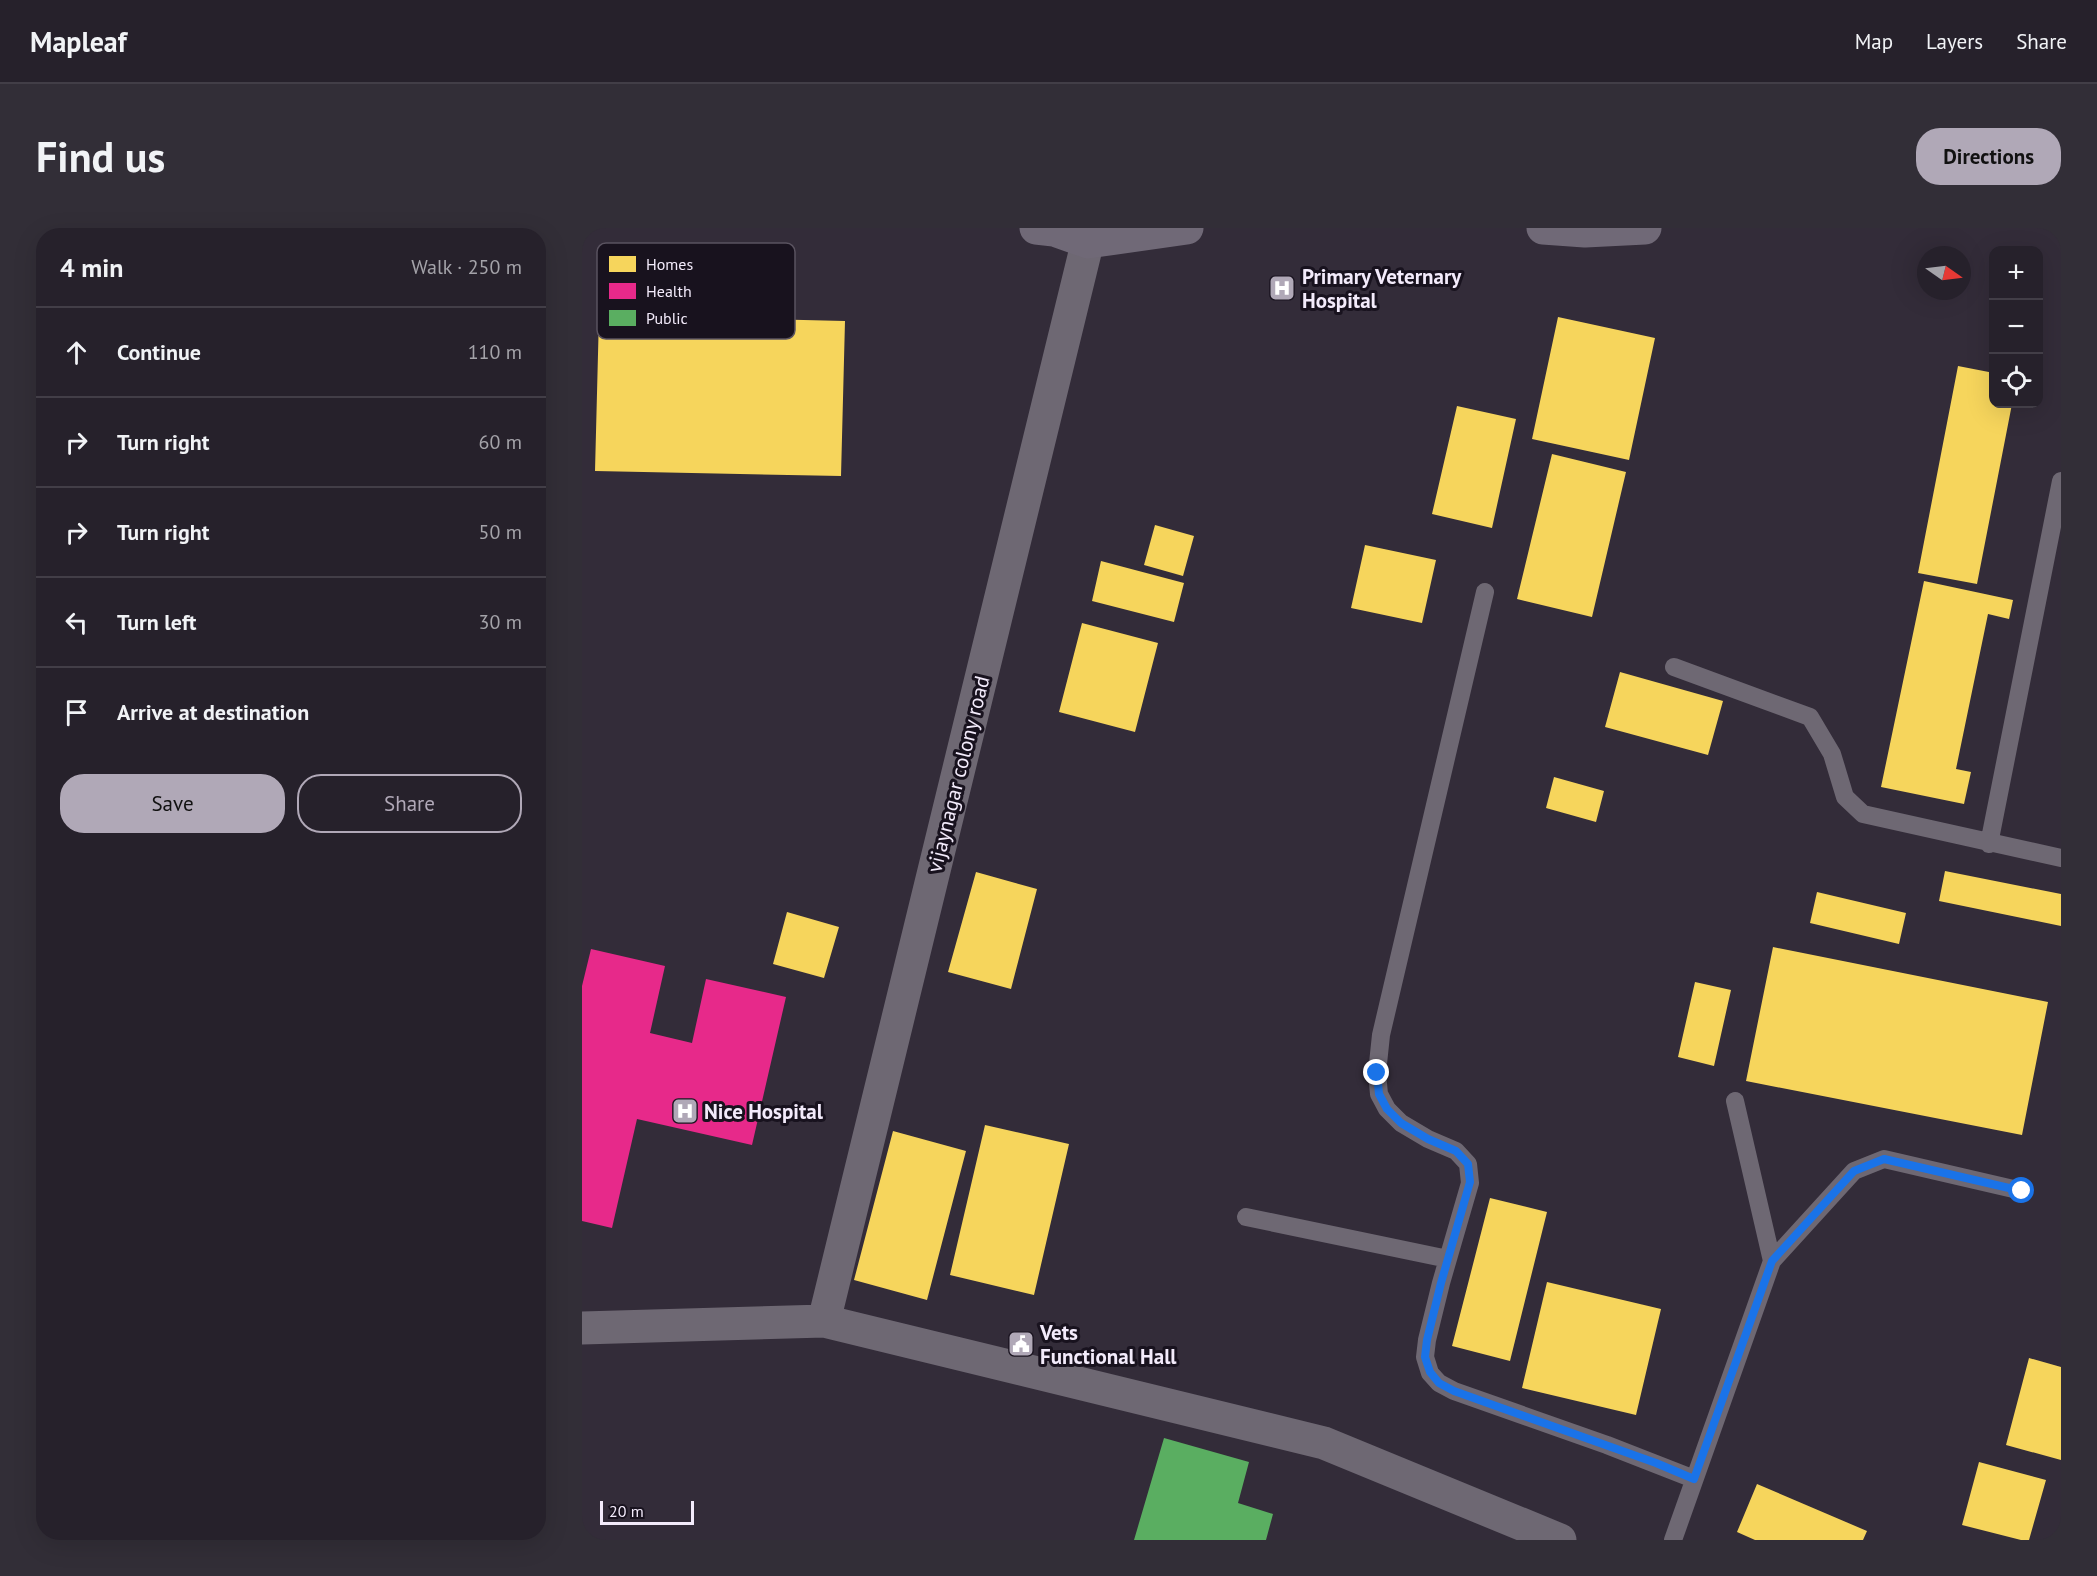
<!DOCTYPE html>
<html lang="en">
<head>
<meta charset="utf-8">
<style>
  body { margin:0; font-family:"PT Sans",sans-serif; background:#322e37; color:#f1f3f6 }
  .controls { position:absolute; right:18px; top:18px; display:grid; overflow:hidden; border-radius:12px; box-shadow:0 6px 24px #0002 }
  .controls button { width:54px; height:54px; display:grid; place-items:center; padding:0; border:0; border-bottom:2px solid #423e47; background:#26212b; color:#f1f3f6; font:30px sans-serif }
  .compass { position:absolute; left:1335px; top:18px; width:54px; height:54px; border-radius:50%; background:#26212b; box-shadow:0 6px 24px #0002; rotate:104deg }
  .scale { position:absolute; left:18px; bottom:15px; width:94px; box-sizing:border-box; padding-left:6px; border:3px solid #f3ebfb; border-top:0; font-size:16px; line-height:21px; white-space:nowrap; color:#f3ebfb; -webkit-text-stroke:4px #18121e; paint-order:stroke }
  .stop { position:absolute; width:18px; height:18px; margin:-14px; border:4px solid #1a73e8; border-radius:50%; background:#fff }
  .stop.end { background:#1a73e8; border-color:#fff; box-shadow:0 2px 6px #0008 }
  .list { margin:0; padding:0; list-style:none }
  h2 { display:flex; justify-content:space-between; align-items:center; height:78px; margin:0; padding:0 24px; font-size:26px }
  h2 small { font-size:20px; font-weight:400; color:#a4a3a9 }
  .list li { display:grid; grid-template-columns:39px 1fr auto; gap:18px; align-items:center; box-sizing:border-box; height:90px; padding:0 24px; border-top:2px solid #423e47 }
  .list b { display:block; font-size:22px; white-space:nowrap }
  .list em { font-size:20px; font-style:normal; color:#a4a3a9 }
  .actions { display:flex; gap:12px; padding:18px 24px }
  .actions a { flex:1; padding:14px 0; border:2px solid #b0a8b7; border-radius:24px; text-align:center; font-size:21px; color:#b0a8b7 }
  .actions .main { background:#b0a8b7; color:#111 }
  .icon { flex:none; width:33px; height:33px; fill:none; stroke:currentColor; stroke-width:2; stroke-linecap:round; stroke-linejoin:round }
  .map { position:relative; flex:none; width:1479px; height:1312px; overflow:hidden; border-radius:24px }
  header { display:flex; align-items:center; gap:36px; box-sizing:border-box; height:84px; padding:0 30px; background:#26212b; border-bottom:2px solid #423e47 }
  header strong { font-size:28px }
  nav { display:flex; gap:33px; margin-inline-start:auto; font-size:21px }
  .intro { display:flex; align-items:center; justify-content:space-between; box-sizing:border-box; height:144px; padding:0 36px }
  h1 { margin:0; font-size:42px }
  .button { padding:15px 27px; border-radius:24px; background:#b0a8b7; color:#111; font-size:21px; font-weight:700 }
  main { display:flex; gap:36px; padding:0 36px }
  aside { flex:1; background:#26212b; border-radius:24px; box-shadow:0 6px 24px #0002 }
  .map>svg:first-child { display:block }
  .homes { fill:#f6d55c }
  .health { fill:#e7298a }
  .public { fill:#5aae61 }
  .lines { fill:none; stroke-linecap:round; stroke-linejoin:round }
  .lane { stroke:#6e6873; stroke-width:18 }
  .street { stroke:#6e6873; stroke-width:33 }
  .secondary { stroke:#706977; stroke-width:33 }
  .route { stroke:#1a73e8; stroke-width:8 }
  .labels { text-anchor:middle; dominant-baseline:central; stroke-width:6; stroke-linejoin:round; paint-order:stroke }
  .poi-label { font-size:21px; font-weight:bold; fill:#f3ebfb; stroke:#18121e; text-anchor:start }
  .street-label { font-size:21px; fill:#f3ebfb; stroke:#18121e }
  .key { fill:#18121e; stroke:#5a5360; stroke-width:1.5 }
  .key-label { font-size:16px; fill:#f3ebfb }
</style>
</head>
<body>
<header>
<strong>Mapleaf</strong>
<nav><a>Map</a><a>Layers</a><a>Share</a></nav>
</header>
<div class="intro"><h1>Find us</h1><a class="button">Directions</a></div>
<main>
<aside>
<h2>4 min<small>Walk · 250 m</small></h2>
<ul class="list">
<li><svg class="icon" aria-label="ahead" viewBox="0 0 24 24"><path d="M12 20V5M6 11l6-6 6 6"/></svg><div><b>Continue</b></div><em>110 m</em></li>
<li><svg class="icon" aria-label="right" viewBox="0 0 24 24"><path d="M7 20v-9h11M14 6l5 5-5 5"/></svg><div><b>Turn right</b></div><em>60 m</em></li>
<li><svg class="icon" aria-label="right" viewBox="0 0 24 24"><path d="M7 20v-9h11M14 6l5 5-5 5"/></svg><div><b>Turn right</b></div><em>50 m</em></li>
<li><svg class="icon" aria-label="left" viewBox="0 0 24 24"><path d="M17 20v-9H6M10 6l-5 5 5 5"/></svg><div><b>Turn left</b></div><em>30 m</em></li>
<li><svg class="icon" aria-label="arrive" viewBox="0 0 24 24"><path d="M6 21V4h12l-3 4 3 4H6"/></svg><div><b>Arrive at destination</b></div></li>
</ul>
<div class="actions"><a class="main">Save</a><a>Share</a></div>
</aside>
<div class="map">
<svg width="1479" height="1312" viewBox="0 0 1479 1312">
  <rect width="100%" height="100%" fill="#332c39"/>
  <!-- homes -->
  <path class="homes" d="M17,87L263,93L259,248L13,243Z
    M976,89L1073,110L1047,232L950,211Z
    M1376,138L1412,145V176H1430L1395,356L1336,345Z
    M875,178L934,191L910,300L850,286Z
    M970,226L1044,244L1010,389L935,371Z
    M573,297L612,308L601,348L562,337Z
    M783,317L854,332L840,395L769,380Z
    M519,333L602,355L592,394L510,373Z
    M1342,353L1431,372L1427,391L1406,386L1374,541L1389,544L1382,576L1299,559Z
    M500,395L576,415L553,504L477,484Z
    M1038,444L1141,473L1126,527L1023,499Z
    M972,549L1022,563L1014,594L964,580Z
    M1363,643L1479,666V698L1357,673Z
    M394,644L455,661L429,761L366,744Z
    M1235,664L1324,685L1317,716L1228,695Z
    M205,684L257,699L242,750L191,736Z
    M1191,719L1466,774L1440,907L1164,853Z
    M1113,754L1149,762L1132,838L1096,829Z
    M403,897L487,916L452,1067L368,1047Z
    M311,903L384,923L345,1072L272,1052Z
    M908,970L965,984L928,1133L870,1118Z
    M965,1054L1079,1081L1054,1187L940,1160Z
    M1447,1130L1479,1139V1232L1424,1217Z
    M1397,1234L1464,1252L1447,1312H1439L1380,1297Z
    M1175,1256L1285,1303L1281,1312H1173L1155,1304Z"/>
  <!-- health -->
  <path class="health" d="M9,721L83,738L68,805L110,815L124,751L204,769L170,917L55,891L30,1000L0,993V758Z"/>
  <!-- public -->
  <path class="public" d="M582,1210L667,1234L656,1275L691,1286L684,1312H552Z"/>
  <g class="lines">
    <!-- lane -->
    <path class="lane" d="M903,364L799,807L795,845L797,866L805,881L819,895L846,911L874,923L886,936L888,955L859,1055L845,1112L843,1129L848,1145L857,1155L872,1163L1025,1217L1112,1251
      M1092,439L1228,489L1250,526L1263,569L1281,586L1479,630
      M1407,616L1479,253
      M664,989L866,1031
      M1190,1033L1272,943L1302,931L1440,963
      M1091,1312L1190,1033L1153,873"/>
    <!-- street -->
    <path class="street" d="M242,1093L509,0
      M0,1100L242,1093L742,1215L978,1312"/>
    <!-- secondary -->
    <path class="secondary" d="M454,0L472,2L506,14L605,0
      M961,0L1003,3L1063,0"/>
  </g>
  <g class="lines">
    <!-- route -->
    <path class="route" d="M795,845L797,866L805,881L819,895L846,911L874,923L886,936L888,954L859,1055L845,1112L843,1129L848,1144L857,1155L872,1163L1074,1235L1112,1251L1190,1033L1272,943L1302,931L1440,963"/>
  </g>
  <!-- icons -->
  <defs>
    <g id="hospital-square" transform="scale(1.35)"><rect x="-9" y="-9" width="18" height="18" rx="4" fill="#b0a8b7" stroke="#18121e"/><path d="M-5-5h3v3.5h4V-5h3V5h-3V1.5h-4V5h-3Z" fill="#fff"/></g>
    <g id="civic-square" transform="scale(1.35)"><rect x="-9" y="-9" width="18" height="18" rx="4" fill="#b0a8b7" stroke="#18121e"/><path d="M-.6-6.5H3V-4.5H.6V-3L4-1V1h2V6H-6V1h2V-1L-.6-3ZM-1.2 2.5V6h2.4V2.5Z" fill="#fff"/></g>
  </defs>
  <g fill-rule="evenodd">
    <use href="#hospital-square" x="700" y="60"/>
    <use href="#hospital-square" x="103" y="883"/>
    <use href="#civic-square" x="439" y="1116"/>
  </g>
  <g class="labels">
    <!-- poi labels -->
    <g class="poi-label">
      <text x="720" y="48">Primary Veternary<tspan x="720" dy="24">Hospital</tspan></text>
      <text x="122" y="883">Nice Hospital</text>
      <text x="458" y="1104">Vets<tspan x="458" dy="24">Functional Hall</tspan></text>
    </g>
    <!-- street labels -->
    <g class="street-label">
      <text transform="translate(376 546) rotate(-76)">vijaynagar colony road</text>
    </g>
  </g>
  <!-- legend -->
  <rect x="15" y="15" width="198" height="96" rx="9" class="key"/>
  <rect x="27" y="28" width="27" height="16" fill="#f6d55c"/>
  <rect x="27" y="55" width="27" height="16" fill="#e7298a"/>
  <rect x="27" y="82" width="27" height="16" fill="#5aae61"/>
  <g class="key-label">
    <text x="64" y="42">Homes</text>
    <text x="64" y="69">Health</text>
    <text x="64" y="96">Public</text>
  </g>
</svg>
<div class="controls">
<button>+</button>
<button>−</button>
<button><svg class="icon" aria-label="locate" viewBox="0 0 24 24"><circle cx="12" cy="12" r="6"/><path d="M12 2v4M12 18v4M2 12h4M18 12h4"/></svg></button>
</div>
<svg class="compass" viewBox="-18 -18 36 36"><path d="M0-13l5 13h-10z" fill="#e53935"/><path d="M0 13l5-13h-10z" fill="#a4a3a9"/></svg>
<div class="scale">20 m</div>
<div class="stop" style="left:1440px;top:963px"></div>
<div class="stop end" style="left:795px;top:845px"></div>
</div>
</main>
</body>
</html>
